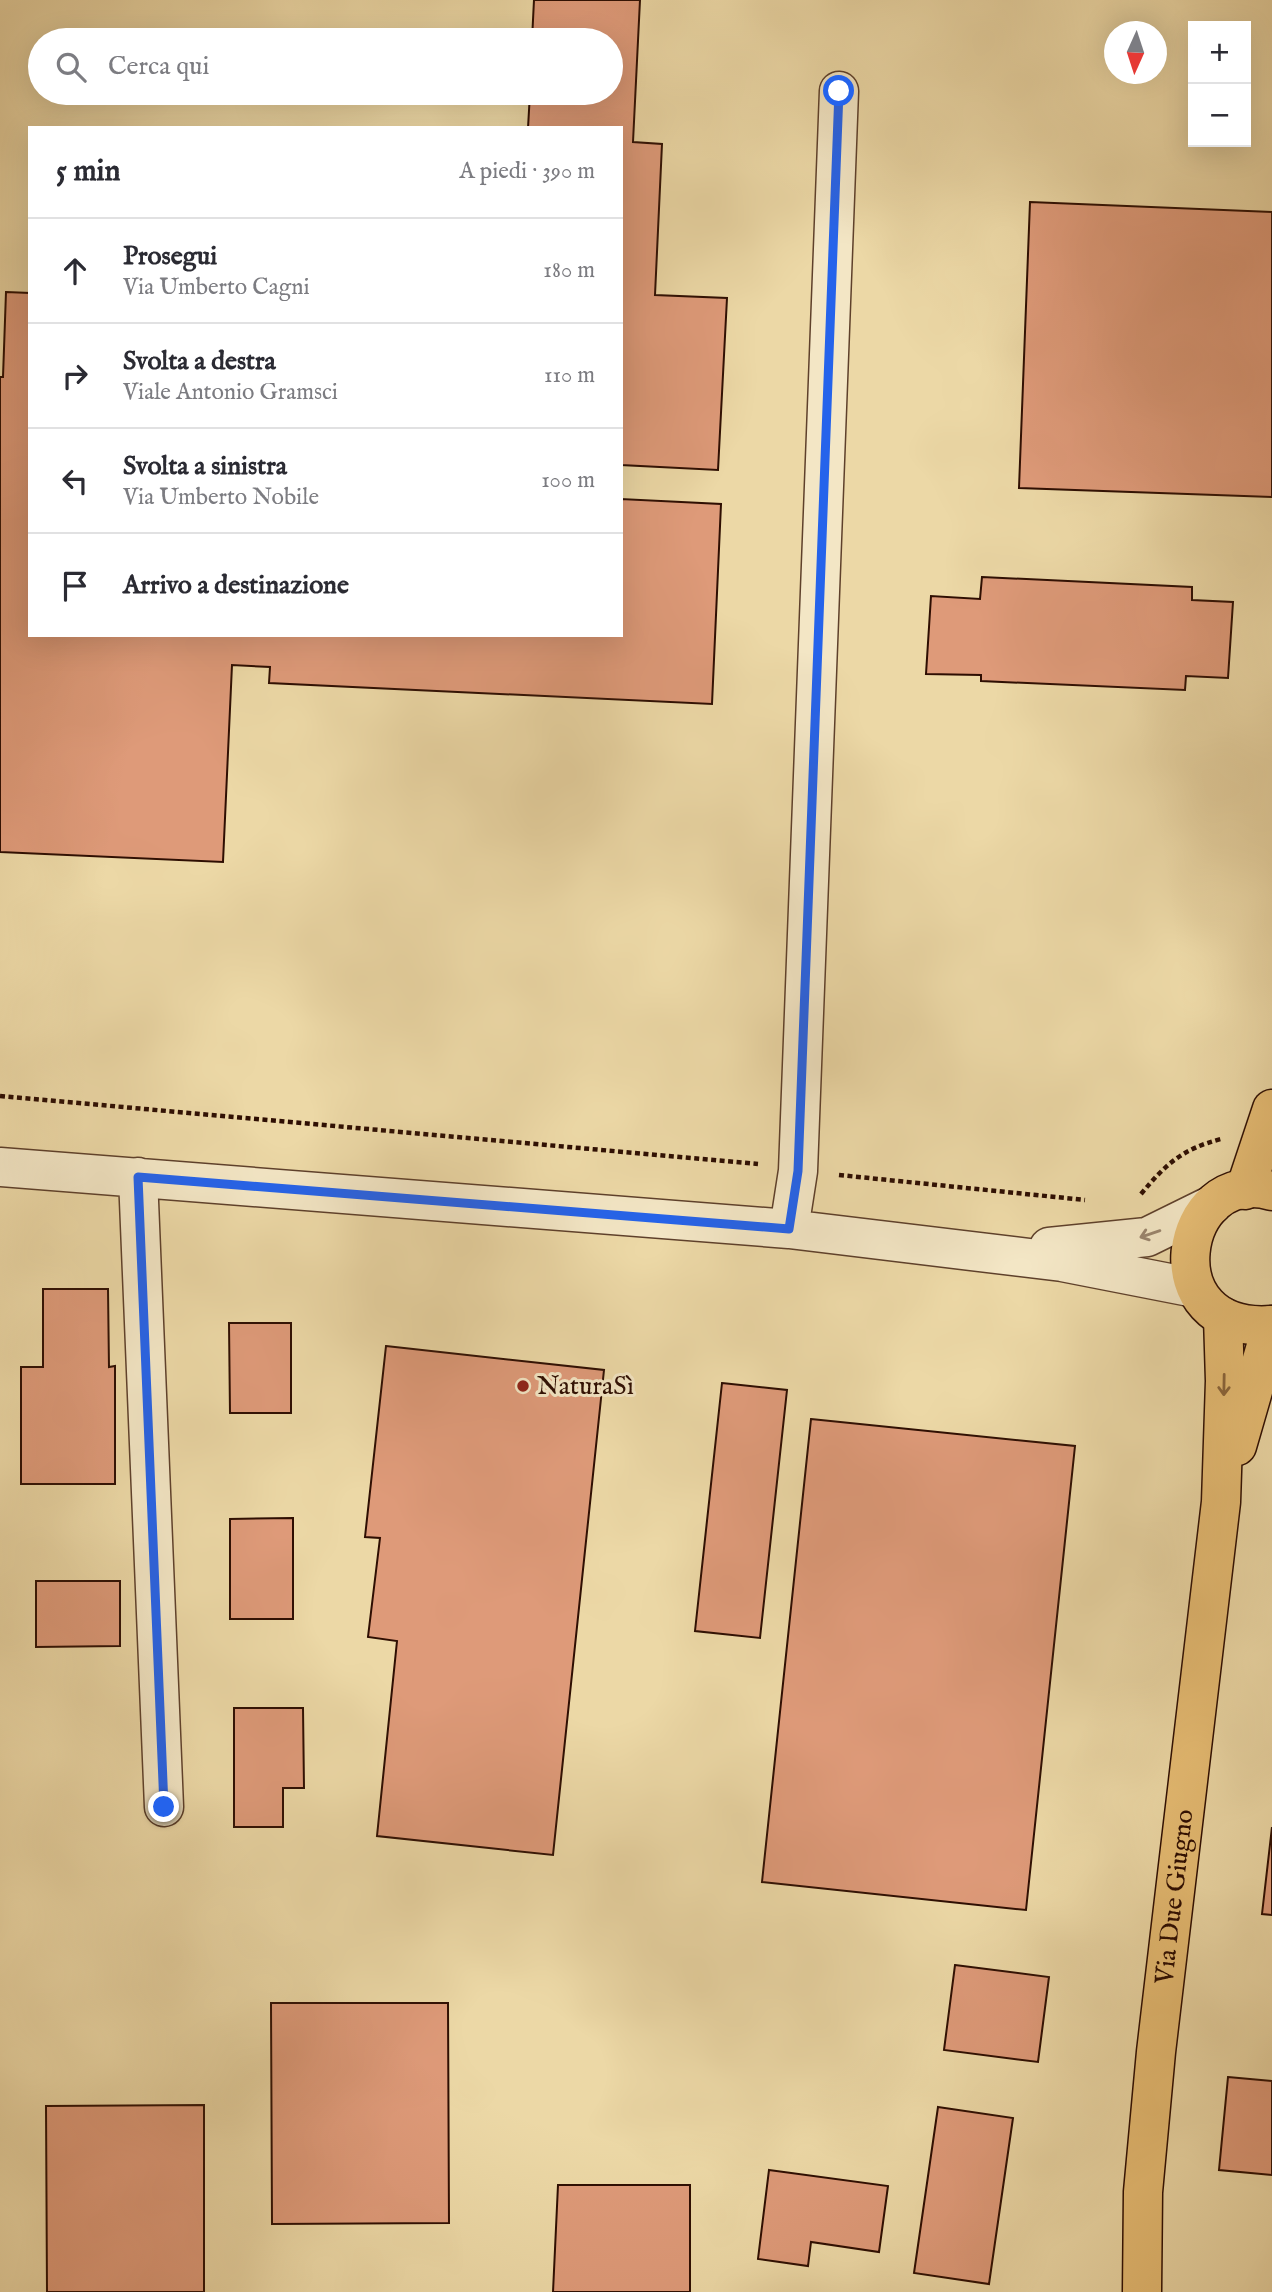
<!DOCTYPE html>
<html lang="it">
<head>
<meta charset="utf-8">
<style>
  body { margin:0; font-family:"IM FELL English",serif; background:#f2f2f3; color:#2b2b33 }
  .controls { position:absolute; right:21px; top:21px; display:grid; overflow:hidden; border-radius:0px; box-shadow:0 7px 28px #0002 }
  .controls button { width:63px; height:63px; display:grid; place-items:center; padding:0; border:0; border-bottom:2px solid #e1e1e2; background:#fff; color:#2b2b33; font:35px sans-serif }
  .compass { position:absolute; left:1104px; top:21px; width:63px; height:63px; border-radius:50%; background:#fff; box-shadow:0 7px 28px #0002; rotate:183deg }
  .stop { position:absolute; width:21px; height:21px; margin:-16px; border:5px solid #2563eb; border-radius:50%; background:#fff }
  .stop.end { background:#2563eb; border-color:#fff; box-shadow:0 2px 7px #0008 }
  .list { margin:0; padding:0; list-style:none }
  h2 { display:flex; justify-content:space-between; align-items:center; height:91px; margin:0; padding:0 28px; font-size:30px }
  h2 small { font-size:23px; font-weight:400; color:#7c7c81 }
  .list li { display:grid; grid-template-columns:46px 1fr auto; gap:21px; align-items:center; box-sizing:border-box; height:105px; padding:0 28px; border-top:2px solid #e1e1e2 }
  .list b { display:block; font-size:26px; white-space:nowrap }
  .list p { margin:0; font-size:23px; white-space:nowrap; color:#7c7c81 }
  .list em { font-size:23px; font-style:normal; color:#7c7c81 }
  .icon { flex:none; width:38px; height:38px; fill:none; stroke:currentColor; stroke-width:2; stroke-linecap:round; stroke-linejoin:round }
  .map { position:relative; flex:none; width:1272px; height:2292px; overflow:hidden }
  .search { position:absolute; background:#fff; box-shadow:0 7px 28px #0002; left:28px; top:28px; width:595px; height:77px; display:flex; align-items:center; gap:18px; box-sizing:border-box; padding:0 24px; border-radius:38px; color:#7c7c81; font-size:26px }
  .panel { position:absolute; background:#fff; box-shadow:0 7px 28px #0002; left:28px; top:126px; width:595px; height:511px; border-radius:0px }
  .map>svg:first-child { display:block }
  .building { fill:#de9a79; stroke:#2e0e02; stroke-width:2 }
  .lines { fill:none; stroke-linecap:round; stroke-linejoin:round }
  .minor-casing { stroke:#5e402b; stroke-width:41 }
  .major-casing { stroke:#2e0e02; stroke-width:41 }
  .path { stroke:#2e0e02; stroke-width:4.5; stroke-dasharray:5 3.5; stroke-linecap:butt }
  .minor { stroke:#f3e6c5; stroke-width:38 }
  .major { stroke:#e6bc73; stroke-width:38 }
  .oneway { stroke:#9a856d }
  .oneway2 { stroke:#8a653a }
  .route { stroke:#2563eb; stroke-width:9 }
  .poi-dot { fill:#8f2418; stroke:#f3e6c5; stroke-width:2.5 }
  .labels { text-anchor:middle; dominant-baseline:central; stroke-width:6; stroke-linejoin:round; paint-order:stroke }
  .poi-label { font-size:26px; fill:#2e0e02; stroke:#f3e6c5; text-anchor:start }
  .street-label { font-size:26px; fill:#2e0e02; stroke:#f3e6c5 }
</style>
</head>
<body>
<div class="map">
<svg width="1272" height="2292" viewBox="0 0 1272 2292">
  <rect width="100%" height="100%" fill="#ecd8a6"/>
  <filter id="stains"><feTurbulence type="fractalNoise" baseFrequency=".00286" numOctaves="4"/><feColorMatrix values="0 0 0 0 .2 0 0 0 0 .09 0 0 0 0 .02 0 0 0 .5 -.17"/></filter>
  <radialGradient id="worn" r=".72"><stop offset=".6" stop-color="#630" stop-opacity="0"/><stop offset="1" stop-color="#630" stop-opacity=".3"/></radialGradient>
  <!-- building -->
  <path class="building" d="M534,0H640L633,142L662,144L655,295L727,298L718,470L621,465V128H528L530,93H611V40H532Z
    M1030,202L1272,212V497L1019,488Z
    M6,292L30,293V635H621V499L721,504L712,704L269,683L270,667L232,665L223,862L0,852V377H3Z
    M982,577L1192,587V600L1233,602L1228,678L1186,676L1185,690L981,681V675L926,674L931,596L980,599Z
    M43,1289H108L109,1367L115,1366V1484H21V1367H43Z
    M229,1323H291V1413H230Z
    M386,1346L604,1370L553,1855L377,1836L397,1641L368,1637L380,1538L365,1537Z
    M722,1383L787,1390L760,1638L695,1631Z
    M811,1419L1075,1446L1026,1910L762,1882Z
    M293,1518V1619H230V1519Z
    M36,1581H120V1646L36,1647Z
    M234,1708H303L304,1788H283V1827H234Z
    M1272,1827V1915L1262,1914Z
    M955,1965L1049,1977L1038,2062L944,2050Z
    M271,2003H448L449,2223L272,2224Z
    M1228,2077L1272,2081V2175L1219,2170Z
    M204,2105V2292H47L46,2106Z
    M938,2107L1013,2118L989,2284L914,2273Z
    M769,2170L888,2186L879,2252L811,2242L808,2266L758,2259Z
    M558,2185H690V2292H553Z"/>
  <g class="lines">
    <!-- minor casing -->
    <g class="minor-casing">
      <path id="minor" d="M0,1167L789,1229L1062,1262L1195,1288
        M138,1177L164,1807
        M789,1229L798,1171L839,91
        M1049,1247L1147,1237L1212,1205"/>
    </g>
    <!-- major casing -->
    <g class="major-casing">
      <g id="major">
        <path d="M1245,1190L1272,1109"/>
        <path d="M1272,1191C1178,1164 1149,1335 1272,1325"/>
        <path d="M1237,1446L1272,1325"/>
        <path id="s1" d="M1142,2292L1143,2192L1156,2052L1221,1502L1225,1381L1223,1317"/>
      </g>
    </g>
    <!-- path -->
    <path class="path" d="M0,1096L758,1164
      M839,1175L1085,1200
      M1141,1194C1166,1164 1182,1149 1221,1139"/>
    <!-- minor -->
    <use href="#minor" class="minor"/>
    <!-- major -->
    <use href="#major" class="major"/>
  </g>
  <!-- one-way arrows -->
  <defs><path id="oneway-shaft" d="M-6 0H5M1.5-3L5.5 0L1.5 3" fill="none" stroke-width="1.6" stroke-linecap="round" stroke-linejoin="round" transform="scale(1.75)"/></defs>
  <use class="oneway" href="#oneway-shaft" transform="translate(1150 1234) rotate(161)"/>
  <use class="oneway2" href="#oneway-shaft" transform="translate(1224 1385) rotate(91)"/>
  <g class="lines">
    <!-- route -->
    <path class="route" d="M164,1807L138,1177L789,1229L798,1171L839,91"/>
  </g>
  <!-- markers -->
  <circle class="poi-dot" cx="523" cy="1386" r="7"/>
  <g class="labels">
    <!-- poi labels -->
    <g class="poi-label">
      <text x="537" y="1386">NaturaSì</text>
    </g>
    <!-- street labels -->
    <g class="street-label">
      <text stroke="none"><textPath href="#s1" startOffset="397">Via Due Giugno</textPath></text>
    </g>
  </g>
  <rect width="100%" height="100%" filter="url(#stains)"/>
  <rect width="100%" height="100%" fill="url(#worn)"/>
</svg>
<div class="controls">
<button>+</button>
<button>−</button>
</div>
<svg class="compass" viewBox="-18 -18 36 36"><path d="M0-13l5 13h-10z" fill="#e53935"/><path d="M0 13l5-13h-10z" fill="#7c7c81"/></svg>
<div class="stop" style="left:839px;top:91px"></div>
<div class="stop end" style="left:164px;top:1807px"></div>
<div class="search"><svg class="icon" aria-label="search" viewBox="0 0 24 24"><circle cx="10" cy="10" r="6"/><path d="M15 15l6 6"/></svg>Cerca qui</div>
<section class="panel">
<h2>5 min<small>A piedi · 390 m</small></h2>
<ul class="list">
<li><svg class="icon" aria-label="ahead" viewBox="0 0 24 24"><path d="M12 20V5M6 11l6-6 6 6"/></svg><div><b>Prosegui</b><p>Via Umberto Cagni</p></div><em>180 m</em></li>
<li><svg class="icon" aria-label="right" viewBox="0 0 24 24"><path d="M7 20v-9h11M14 6l5 5-5 5"/></svg><div><b>Svolta a destra</b><p>Viale Antonio Gramsci</p></div><em>110 m</em></li>
<li><svg class="icon" aria-label="left" viewBox="0 0 24 24"><path d="M17 20v-9H6M10 6l-5 5 5 5"/></svg><div><b>Svolta a sinistra</b><p>Via Umberto Nobile</p></div><em>100 m</em></li>
<li><svg class="icon" aria-label="arrive" viewBox="0 0 24 24"><path d="M6 21V4h12l-3 4 3 4H6"/></svg><div><b>Arrivo a destinazione</b></div></li>
</ul>
</section>
</div>
</body>
</html>
